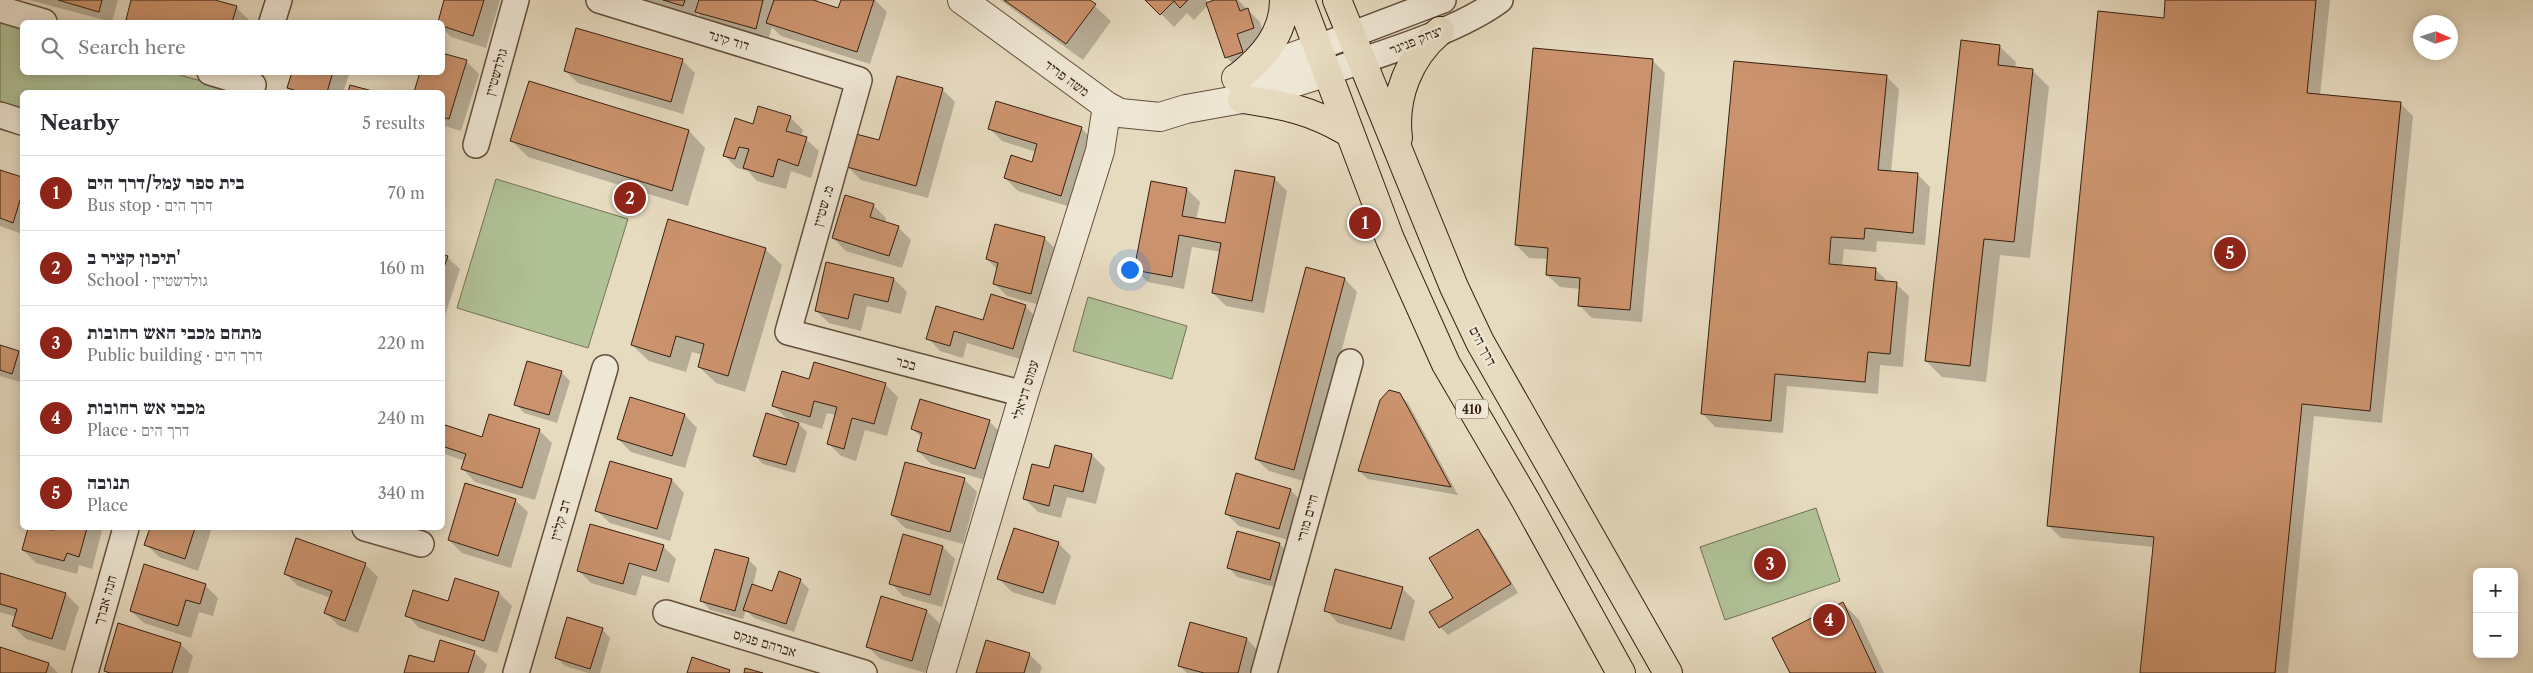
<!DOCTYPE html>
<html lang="en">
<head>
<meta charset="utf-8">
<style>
  body { margin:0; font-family:"Libre Caslon Text","Frank Ruhl Libre",serif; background:#f2f2f3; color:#2b2b33 }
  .controls { position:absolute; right:15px; bottom:15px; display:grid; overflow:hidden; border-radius:8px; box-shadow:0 2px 12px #0003 }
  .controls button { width:45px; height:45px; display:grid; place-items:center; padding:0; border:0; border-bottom:1px solid #e1e1e2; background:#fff; color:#2b2b33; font:25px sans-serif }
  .compass { position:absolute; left:2413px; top:15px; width:45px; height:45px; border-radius:50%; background:#fff; box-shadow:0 2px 12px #0003; rotate:93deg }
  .you { position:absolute; left:1129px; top:269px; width:18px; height:18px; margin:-12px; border:4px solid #fff; border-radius:50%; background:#1a73e8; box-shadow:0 0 0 8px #1a73e833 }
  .badge { display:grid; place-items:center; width:32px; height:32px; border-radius:50%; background:#8f2418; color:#fff; font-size:16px; font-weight:700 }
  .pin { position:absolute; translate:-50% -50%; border:2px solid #fff; box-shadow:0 1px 5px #0006 }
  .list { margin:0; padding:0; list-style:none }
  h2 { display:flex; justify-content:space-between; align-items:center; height:65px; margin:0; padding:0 20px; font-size:21px }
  h2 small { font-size:16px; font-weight:400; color:#7c7c81 }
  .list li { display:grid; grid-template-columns:32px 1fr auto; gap:15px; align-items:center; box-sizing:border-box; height:75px; padding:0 20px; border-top:1px solid #e1e1e2 }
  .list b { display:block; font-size:19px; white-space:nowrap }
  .list p { margin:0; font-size:16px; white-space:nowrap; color:#7c7c81 }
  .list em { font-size:16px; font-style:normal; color:#7c7c81 }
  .icon { flex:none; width:28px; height:28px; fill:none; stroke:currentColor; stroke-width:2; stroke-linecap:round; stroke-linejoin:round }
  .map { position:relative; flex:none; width:2533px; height:673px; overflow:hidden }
  .search { position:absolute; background:#fff; box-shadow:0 2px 12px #0003; left:20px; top:20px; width:425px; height:55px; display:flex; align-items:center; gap:12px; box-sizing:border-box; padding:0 18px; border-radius:8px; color:#7c7c81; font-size:19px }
  .panel { position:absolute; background:#fff; box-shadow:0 2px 12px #0003; left:20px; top:90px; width:425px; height:440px; border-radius:8px }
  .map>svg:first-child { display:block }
  .green { fill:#b0c196; stroke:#747053 }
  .shadow { fill:#0003 }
  .building { fill:#cb936d; stroke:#371f10 }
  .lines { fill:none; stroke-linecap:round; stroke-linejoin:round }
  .minor-casing { stroke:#634e3c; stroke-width:28 }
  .tertiary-casing { stroke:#634e3c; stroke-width:30 }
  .primary-casing { stroke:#371f10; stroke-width:30 }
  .minor { stroke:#efe7d5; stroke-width:25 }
  .tertiary { stroke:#efe7d5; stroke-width:28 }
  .primary { stroke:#e6dabf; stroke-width:28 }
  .labels { text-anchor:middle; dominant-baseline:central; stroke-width:4.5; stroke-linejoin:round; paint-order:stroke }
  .shield { fill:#efe7d5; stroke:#6e5b4b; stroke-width:1 }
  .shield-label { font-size:12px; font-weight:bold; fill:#371f10 }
  .street-label { font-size:14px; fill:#371f10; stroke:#efe7d5 }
</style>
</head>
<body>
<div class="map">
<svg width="2533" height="673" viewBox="0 0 2533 673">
  <rect width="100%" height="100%" fill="#e6dabf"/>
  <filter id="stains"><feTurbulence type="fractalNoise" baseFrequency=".004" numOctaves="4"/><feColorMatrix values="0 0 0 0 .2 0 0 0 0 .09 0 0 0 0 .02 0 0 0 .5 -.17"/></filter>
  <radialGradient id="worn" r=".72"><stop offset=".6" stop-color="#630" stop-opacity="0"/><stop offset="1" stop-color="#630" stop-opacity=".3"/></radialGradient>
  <!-- green -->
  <path class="green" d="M0,21L22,28V72L173,73L240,92H22V113L0,106Z
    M496,179L628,219L588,348L457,308Z
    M1088,297L1187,326L1172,379L1073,351Z
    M1816,508L1840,581L1725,620L1700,547Z"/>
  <!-- shadow -->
  <path class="shadow" d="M29,0H118L112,22Z
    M133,0H211L236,7L249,20L248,22H130L127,19Z
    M446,0H500L486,48L451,37L442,28V22H439Z
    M638,0H818L817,3L839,10L842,0H875L887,12L870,64L781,36L772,27L768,41L709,25L697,13L696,18Z
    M1000,0H1088L1111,21L1083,60Z
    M1147,0H1206L1209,3L1213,1L1212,0H1238L1260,22L1266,40L1249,47L1255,65L1239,70L1227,58L1208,5L1194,20L1187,13L1174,27Z
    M2167,0H2330L2320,95L2400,103L2413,116L2382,423L2314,416L2288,673H2141L2154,547L2061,538L2048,525L2165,19Z
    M1999,46L2016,62L2015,69L2033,71L2049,87L2030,258L2000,255L1986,382L1942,377L1926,361Z
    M682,60L695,73L683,114L578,83L565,71Z
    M1652,60L1665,73L1642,322L1592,318L1579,305L1581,289L1560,287L1547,275L1548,259L1529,258L1516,245Z
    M466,61L479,74L461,131L442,125V92H415L421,72H442Z
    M294,72H350L343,92H293L289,88Z
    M1886,76L1899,89L1891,172L1917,174L1930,187L1925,245L1877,241L1876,252L1844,249L1842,267L1876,270L1889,283L1896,284L1909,296L1903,367L1880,365L1878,394L1787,386L1783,433L1715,427L1703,414Z
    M529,83L689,131L705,148L688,206L528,157L512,141Z
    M942,89L955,102L928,198L861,180L848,167Z
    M790,117L803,130L801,137L806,139L819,151L811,178L791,171L786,189L757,181L748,171L737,168L724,155L754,125Z
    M989,128H1081L1094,141L1074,208L1018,191L1005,178L1033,163L1036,152L1002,141Z
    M0,171L22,179V234L0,226Z
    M1274,178L1287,191L1264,313L1226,306L1213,293L1221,252L1192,247L1184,289L1148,282L1135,270L1187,189L1200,202L1196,220L1226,225Z
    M873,205L886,218L885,223L898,227L911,240L902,268L846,251L833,238Z
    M996,226L1045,239L1058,251L1044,306L1007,296L994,283L998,270L987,259Z
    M765,249L782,265L745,392L716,383L699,367L703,355L692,352L686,372L649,361L632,345Z
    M442,255L447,257L460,269L442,325Z
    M827,263L894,279L907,292L901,314L867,306L861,331L829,323L816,311Z
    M1345,279L1357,292L1307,482L1269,471L1256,459Z
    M1025,306L1038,319L1026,361L967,343L963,358L940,351L928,338Z
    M0,346L19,352L22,356L20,382L0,376Z
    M561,372L570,381L557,423L524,413L516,404Z
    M810,381L885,384L898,397L887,436L865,430L856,461L841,456L828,443L836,415L827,413L822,429L796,421L807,432L795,473L763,464L755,456L789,421L774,406Z
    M1399,394L1408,403L1458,495L1368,479L1359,471Z
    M631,398L685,415L697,428L685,468L631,452L618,439Z
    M989,421L1002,434L988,481L931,464L918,451L922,438L913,429Z
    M442,426L483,438L539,430L552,443L535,500L475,482L463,469L465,461L442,453Z
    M1056,446L1092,455L1105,468L1096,504L1067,497L1061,518L1038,512L1025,499L1050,469Z
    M964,479L977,492L963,544L905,528L892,515Z
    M672,480L684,493L670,541L610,523L597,511Z
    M1290,490L1303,502L1292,541L1239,526L1226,514Z
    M515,500L528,512L511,568L462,553L449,540Z
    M29,528L55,531L56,528H99L102,531L92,569L79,565L77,574L36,563L23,550Z
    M152,528H212L198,571L159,557L146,544Z
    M1477,531L1486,539L1518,593L1448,635L1440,627L1454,598Z
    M1058,543L1071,556L1055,605L1012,592L999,579Z
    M1279,544L1288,552L1279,588L1237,577L1229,568Z
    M663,546L676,559L669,583L642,575L636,596L591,583L578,570Z
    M943,547L955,559L942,607L903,596L891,583Z
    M716,550L749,560L757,568L753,586L773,592L800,580L809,589L794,632L754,618L746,610L743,619L710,610L702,601Z
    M365,564L378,577L358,633L339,626L326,613L331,598L298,586L285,573Z
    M0,574L66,594L79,607L65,651L26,639L13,626L16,617L0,612Z
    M205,585L218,598L213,616L199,612L191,638L144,623L131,611Z
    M1402,588L1415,601L1404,641L1338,623L1326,610Z
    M499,593L512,606L497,653L419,628L407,615L449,602Z
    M881,598L927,611L940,624L925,673L880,659L867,646Z
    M1843,603L1859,620L1884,673H1791Z
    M602,629L610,638L600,673H588L565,666L556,657Z
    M1247,639L1259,652L1254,673H1187L1180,666Z
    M180,644L193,656L188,673H107L105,671Z
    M0,648L49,664L58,673H0Z
    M474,652L487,665L484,673H405Z
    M1029,654L1042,667L1040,673H977Z"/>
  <!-- building -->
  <path class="building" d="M58,0H102L99,12Z
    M131,0H215L237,6L232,22H135L126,20Z
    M444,0H484L473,36L442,26V22H438Z
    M663,0H685L683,6Z
    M699,0H763L756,29L695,12Z
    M774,0H813L838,8L841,0H874L857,52L766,23Z
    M1004,0H1090L1096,4L1066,44Z
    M1145,0H1188L1180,8L1174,1L1160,15Z
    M1214,0H1236L1240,11L1248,8L1254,28L1237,34L1243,52L1225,58L1206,3Z
    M2165,0H2316L2307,93L2401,102L2370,411L2302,404L2275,673H2140L2154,537L2047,526L2098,11L2164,18Z
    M576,28L683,59L671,102L564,71Z
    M1961,40L2000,45L1998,65L2033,69L2014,242L1984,239L1970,366L1925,361Z
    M1533,48L1653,59L1630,310L1578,306L1580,278L1546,275L1548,248L1515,245Z
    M442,53L467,60L449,119L442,117V92H414L420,72H442Z
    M1734,61L1887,75L1878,170L1918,173L1913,233L1865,228L1864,239L1831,237L1829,264L1876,268L1875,280L1897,282L1890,354L1868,352L1865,382L1775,374L1771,421L1701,414Z
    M292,72H333L327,92H300L287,88Z
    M897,76L943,88L916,186L847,167L856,134L879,140Z
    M529,81L689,130L672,191L510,141Z
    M350,85L376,92H348Z
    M996,101L1082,127L1061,196L1004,178L1011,155L1032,162L1037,144L988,129Z
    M758,106L791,116L786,131L807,137L798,166L778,159L773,177L743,168L749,149L739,147L735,159L723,156L735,118L753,124Z
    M0,170L22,177V194L13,223L0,218Z
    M1235,170L1275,177L1252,301L1212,293L1221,243L1179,235L1172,277L1134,270L1151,181L1187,188L1182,216L1225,223Z
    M845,195L874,204L870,217L899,226L889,256L832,238Z
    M668,219L766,248L728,376L698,367L704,344L676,336L670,357L631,345Z
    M995,224L1045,237L1031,294L993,284L998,263L986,259Z
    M442,254L448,256L442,273Z
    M826,262L894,278L888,302L854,294L848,319L815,311Z
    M1306,267L1345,278L1294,470L1255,459Z
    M991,294L1026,305L1013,349L954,331L950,346L926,339L936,306L983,320Z
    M0,345L19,351L12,374L0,370Z
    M527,361L562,371L549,415L514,405Z
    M814,362L886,383L874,424L852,418L844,449L827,444L837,407L814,401L810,417L772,406L782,371L809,379Z
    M1389,390L1400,393L1451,487L1358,471L1380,400Z
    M630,397L685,414L672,456L617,439Z
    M920,399L990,420L975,469L917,451L922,433L911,429Z
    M766,413L799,423L786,465L753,456Z
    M489,414L540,429L522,488L461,469L466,454L442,446V424L482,437Z
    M1055,445L1092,454L1083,492L1054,485L1049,506L1023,499L1032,464L1049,468Z
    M610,461L672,479L657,529L595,511Z
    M905,462L965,478L950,532L891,515Z
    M1236,473L1291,489L1279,529L1225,514Z
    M465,483L516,499L498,556L448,540Z
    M590,524L664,545L656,571L629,563L623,584L577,571Z
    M28,528L54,530L55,528H87L79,557L67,553L64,561L22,550Z
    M150,528H195L185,559L144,545Z
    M1014,528L1059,542L1043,593L997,579Z
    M1478,529L1511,584L1439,628L1429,612L1453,598L1429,558Z
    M1237,531L1280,543L1270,580L1227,568Z
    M903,534L943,546L930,595L889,584Z
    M296,538L366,563L345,621L324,613L332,591L284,574Z
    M715,549L749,558L735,611L700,601Z
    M144,564L206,584L200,604L186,600L178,626L130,611Z
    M1335,569L1403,587L1391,629L1324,611Z
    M779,571L801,579L786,624L743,610L752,584L772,591Z
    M0,573L66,593L52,639L12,626L17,609L0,604Z
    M455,578L499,592L484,641L405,616L413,590L448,601Z
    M881,596L927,610L912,661L866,647Z
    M1843,602L1876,673H1790L1772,638Z
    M567,617L603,628L590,669L555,658Z
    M1190,622L1247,638L1238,673H1204L1178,666Z
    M118,623L181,643L172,673H110L104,671Z
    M440,640L475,651L468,673H404L409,655L434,662Z
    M986,640L1030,653L1024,673H976Z
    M0,647L49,663L46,673H0Z
    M692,657L730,670L729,673H687Z
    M745,668L763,673H744Z"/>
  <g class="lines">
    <!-- minor casing -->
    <g class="minor-casing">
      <path id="minor" d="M599,0L859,80L788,332L1024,394
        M0,9L44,22
        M272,22L279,0
        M1319,47L1443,0
        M210,72L253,85
        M1328,72C1380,54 1457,32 1500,0
        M0,115L22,122
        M476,145L516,0
        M365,528L421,544
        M666,613L864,673
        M85,673L126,528
        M516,673L605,368
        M1264,673L1350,362"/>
    </g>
    <!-- tertiary casing -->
    <g class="tertiary-casing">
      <path id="tertiary" d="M962,0L1107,106L1120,113L1160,117L1186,109L1242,99L1328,72
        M1236,78L1319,47
        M941,673L1024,394L1100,151L1107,106"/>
    </g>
    <!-- primary casing -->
    <g class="primary-casing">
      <path id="primary" d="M1300,0L1390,239L1446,364L1526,501L1621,673
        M1337,0L1454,287L1480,342L1668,673
        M1237,78C1262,58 1284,35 1284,0
        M1242,99C1284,105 1311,110 1348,132
        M1398,138C1393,97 1409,57 1440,31"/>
    </g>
    <!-- minor -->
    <use href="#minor" class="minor"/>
    <!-- tertiary -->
    <use href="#tertiary" class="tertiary"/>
    <!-- primary -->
    <use href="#primary" class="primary"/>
  </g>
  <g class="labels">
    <!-- shield labels -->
    <rect class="shield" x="1456" y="399.5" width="32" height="19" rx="4"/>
    <g class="shield-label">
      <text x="1472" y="409">410</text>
    </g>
    <!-- street labels -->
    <g class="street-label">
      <text transform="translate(729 40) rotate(17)">דוד קינד</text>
      <text transform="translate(1416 40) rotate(-22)">יצחק פניגר</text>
      <text transform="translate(496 72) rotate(-74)">גולדשטיין</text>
      <text transform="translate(1067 78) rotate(36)">משה פריד</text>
      <text transform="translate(823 206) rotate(-74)">מ. שטיין</text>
      <text transform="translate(1483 346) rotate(62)">דרך הים</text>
      <text transform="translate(906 363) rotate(15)">בכר</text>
      <text transform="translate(1025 390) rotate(-73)">עמוס דניאלי</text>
      <text transform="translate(1307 518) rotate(-75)">חיים מורי</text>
      <text transform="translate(560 520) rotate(-74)">דב קליין</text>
      <text transform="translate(105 600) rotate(-74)">חנה אברך</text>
      <text transform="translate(765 643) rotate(17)">אברהם פנקס</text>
    </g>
  </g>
  <rect width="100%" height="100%" filter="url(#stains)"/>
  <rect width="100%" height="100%" fill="url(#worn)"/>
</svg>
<div class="controls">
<button>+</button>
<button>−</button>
</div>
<svg class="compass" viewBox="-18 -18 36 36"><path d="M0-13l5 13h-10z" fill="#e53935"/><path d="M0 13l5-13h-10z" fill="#7c7c81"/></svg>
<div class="you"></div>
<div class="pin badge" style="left:1365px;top:223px">1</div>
<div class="pin badge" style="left:630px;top:198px">2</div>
<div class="pin badge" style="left:1770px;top:564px">3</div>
<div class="pin badge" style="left:1829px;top:620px">4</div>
<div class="pin badge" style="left:2230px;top:253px">5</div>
<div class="search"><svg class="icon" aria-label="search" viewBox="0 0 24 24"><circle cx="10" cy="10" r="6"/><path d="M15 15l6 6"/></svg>Search here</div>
<section class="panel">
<h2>Nearby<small>5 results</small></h2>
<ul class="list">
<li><span class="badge">1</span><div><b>בית ספר עמל/דרך הים</b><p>Bus stop · דרך הים</p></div><em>70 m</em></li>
<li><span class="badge">2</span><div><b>תיכון קציר ב'</b><p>School · גולדשטיין</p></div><em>160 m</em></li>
<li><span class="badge">3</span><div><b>מתחם מכבי האש רחובות</b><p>Public building · דרך הים</p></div><em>220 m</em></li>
<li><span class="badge">4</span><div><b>מכבי אש רחובות</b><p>Place · דרך הים</p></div><em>240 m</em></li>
<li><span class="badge">5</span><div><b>תנובה</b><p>Place</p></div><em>340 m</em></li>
</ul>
</section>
</div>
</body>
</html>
